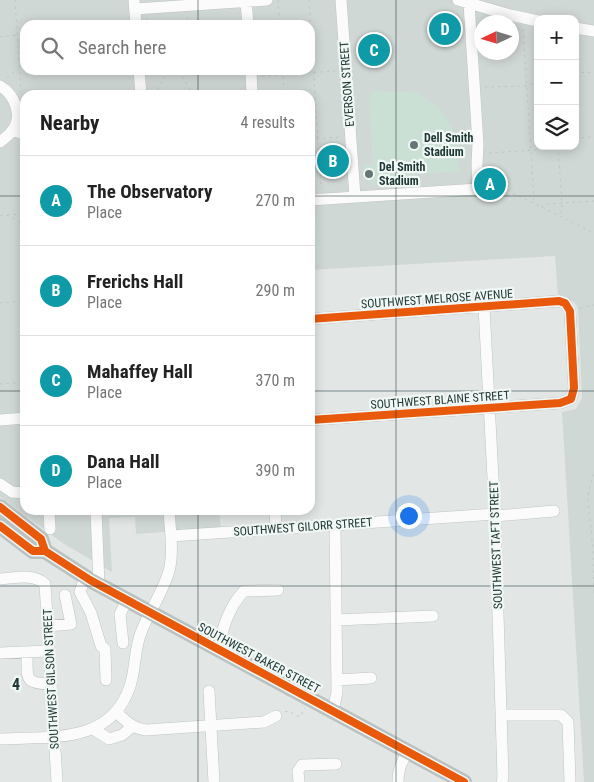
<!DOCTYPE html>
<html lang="en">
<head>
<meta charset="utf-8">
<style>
  body { margin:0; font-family:"Roboto Condensed",sans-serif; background:#f2f2f2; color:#222 }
  .controls { position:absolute; right:15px; top:15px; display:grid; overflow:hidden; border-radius:10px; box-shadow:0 2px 12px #0003 }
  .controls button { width:45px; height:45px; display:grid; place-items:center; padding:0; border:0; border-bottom:1px solid #e0e0e0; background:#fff; color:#222; font:25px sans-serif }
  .compass { position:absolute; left:474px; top:15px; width:45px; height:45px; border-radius:50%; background:#fff; box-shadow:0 2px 12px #0003; rotate:266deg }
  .you { position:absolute; left:408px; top:515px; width:18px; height:18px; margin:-12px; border:4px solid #fff; border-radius:50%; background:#1a73e8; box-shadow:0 0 0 8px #1a73e833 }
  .badge { display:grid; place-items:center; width:32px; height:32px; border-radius:50%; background:#657674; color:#fff; font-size:16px; font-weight:700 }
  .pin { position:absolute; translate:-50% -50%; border:2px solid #fff; box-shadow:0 1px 5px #0006 }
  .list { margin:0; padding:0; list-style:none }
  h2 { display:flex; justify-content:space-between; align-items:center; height:65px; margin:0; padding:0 20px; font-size:21px }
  h2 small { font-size:16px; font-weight:400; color:#767676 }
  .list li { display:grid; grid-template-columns:32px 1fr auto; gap:15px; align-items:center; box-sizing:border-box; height:90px; padding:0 20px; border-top:1px solid #e0e0e0 }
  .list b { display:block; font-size:19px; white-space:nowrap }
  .list p { margin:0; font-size:16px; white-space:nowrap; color:#767676 }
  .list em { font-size:16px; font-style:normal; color:#767676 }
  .icon { flex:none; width:28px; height:28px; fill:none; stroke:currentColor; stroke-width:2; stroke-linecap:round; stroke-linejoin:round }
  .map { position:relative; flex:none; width:594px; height:782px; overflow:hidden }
  .search { position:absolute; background:#fff; box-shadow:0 2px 12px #0003; left:20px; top:20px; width:295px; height:55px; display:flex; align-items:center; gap:12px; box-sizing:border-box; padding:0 18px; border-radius:15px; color:#767676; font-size:19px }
  .panel { position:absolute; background:#fff; box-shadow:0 2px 12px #0003; left:20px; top:90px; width:295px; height:425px; border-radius:15px }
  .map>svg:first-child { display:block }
  .built { fill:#d0d8d6; fill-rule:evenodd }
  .green { fill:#cbe0d5 }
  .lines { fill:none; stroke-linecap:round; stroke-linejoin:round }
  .minor-casing { stroke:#bfc4c3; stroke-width:12 }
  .highway-casing { stroke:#bcc3c3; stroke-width:16 }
  .path { stroke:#bfc7c6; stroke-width:1; stroke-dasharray:2.5 4; stroke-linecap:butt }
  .minor { stroke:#fbfbfb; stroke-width:11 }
  .highway { stroke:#bac1c1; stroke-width:15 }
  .cycleway-casing { stroke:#f0f7f4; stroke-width:11 }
  .cycleway { stroke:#e8590c; stroke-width:8 }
  .grid { fill:none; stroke:#213936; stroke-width:1; stroke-opacity:0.55 }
  .poi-dot { fill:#657674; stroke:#f0f7f4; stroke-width:2 }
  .labels { text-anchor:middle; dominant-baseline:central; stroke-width:4.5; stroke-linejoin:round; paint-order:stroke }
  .street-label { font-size:12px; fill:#213936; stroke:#f0f7f4 }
  .poi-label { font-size:12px; font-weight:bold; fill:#213936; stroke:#f0f7f4; text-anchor:start }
  .grid-label { font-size:16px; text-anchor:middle; font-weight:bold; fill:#213936; stroke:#f0f7f4; stroke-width:4.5; stroke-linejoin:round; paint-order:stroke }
</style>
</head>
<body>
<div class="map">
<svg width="594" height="782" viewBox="0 0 594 782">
  <rect width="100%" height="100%" fill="#e2e7e6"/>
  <!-- built -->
  <path class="built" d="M0,0H594V782H584L562,412L576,409L582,398L578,309L575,303L564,296H558L555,256L310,270V95H25V510H219L221,528L136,534L135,517L109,518L112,572L64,544L0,497ZM538,19H575V146H538ZM482,22H512V52H482ZM25,25H310V70H25Z"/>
  <!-- green -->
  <path class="green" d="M372,91L417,93L441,110L452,126L460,171L405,175V183L373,185L364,176L363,165L373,164L369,98Z
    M310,217H318L319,264H310Z"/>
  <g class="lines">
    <!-- minor casing -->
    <g class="minor-casing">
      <path id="minor" d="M134,0L136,25
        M341,0L355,197
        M458,0L510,15L538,21
        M246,1L248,25
        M135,9L267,0
        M575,28L594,31
        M139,70L141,95
        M251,70L252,95
        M0,86C14,94 24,116 12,131C9,135 4,139 0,142
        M13,130L25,135
        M310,200L478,189L477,164L478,144L469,3
        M484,307L495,516L503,777L502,782
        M310,319L559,301L565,303L570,311L574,388L571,399L560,403L310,420
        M0,420L25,418
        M0,484L12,492L25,493
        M49,510L50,529
        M96,510L99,585
        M275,510L276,529
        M495,516L554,511
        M171,536L495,514
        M85,577L80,592L91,613L101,646L105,649L106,680
        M0,579C15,578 34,573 45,584L57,782
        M336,620L433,616
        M48,626L71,624L65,595
        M123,643L120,614L127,600
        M218,649C223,628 228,608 244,591L278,590
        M27,652C28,677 22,684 51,684
        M0,653L49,651
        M337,680L371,678
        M209,691L214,782
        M333,711L337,692L335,525
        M116,712C125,720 133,729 146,730L264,722L276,716
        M501,715H561L568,722L570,782
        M93,729L109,739L122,735L133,726
        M0,739C50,736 111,745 130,686C136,668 134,648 142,630C150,610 163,592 169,571C174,552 170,529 169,510
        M299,782L298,771L302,765L336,764
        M398,782C398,770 401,762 408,752"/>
    </g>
    <!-- highway casing -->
    <g class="highway-casing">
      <path id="highway" d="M0,507L41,539L45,551
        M0,526L33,551H45L90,580L464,782"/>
    </g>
    <!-- path -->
    <path class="path" d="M15,0L21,92
      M278,0L280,25
      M309,0L321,189
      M146,18L152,25
      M184,25L188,17
      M523,29L534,198L531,202
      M0,37L17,35
      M181,70L183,78L193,95
      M283,70L284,95
      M575,73L594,72
      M262,76L335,71
      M7,78L19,68
      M485,87L527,86L538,81
      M154,95L169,70
      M223,95L242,93
      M575,138L594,137
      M310,139L342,137
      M558,146L562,203L561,216
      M489,153L535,150L542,146
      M487,196L515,194L594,233
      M541,207L546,204L594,201
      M22,214L23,223
      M7,215L25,214
      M0,216L7,215L22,223
      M25,225L23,224L25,250
      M0,303L25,301
      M580,308L594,305
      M0,384L25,382
      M594,474C583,498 591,515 592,540C594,558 593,576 594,595
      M285,712L288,711L300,717L305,708"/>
    <!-- minor -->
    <use href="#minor" class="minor"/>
    <!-- highway -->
    <use href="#highway" class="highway"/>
    <!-- cycleway casing -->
    <g class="cycleway-casing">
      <path id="cycleway" d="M310,319L559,301L565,303L570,311L574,388L571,399L560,403L310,420
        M0,507L41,539L45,551
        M0,526L33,551H45L90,580L464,782"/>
    </g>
    <!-- cycleway -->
    <use href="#cycleway" class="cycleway"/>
  </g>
  <!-- grid -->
  <path class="grid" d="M198,0V25M396,0V782M198,70V95M0,196H25M310,196H594M0,391H25M310,391H594M198,510V782M0,586H594"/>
  <!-- markers -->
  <g class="poi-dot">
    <circle cx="414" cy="145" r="5"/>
    <circle cx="369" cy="174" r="5"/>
  </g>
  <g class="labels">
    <!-- street labels -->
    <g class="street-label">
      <text transform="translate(347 84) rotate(-94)">EVERSON STREET</text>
      <text transform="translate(437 299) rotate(-4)">SOUTHWEST MELROSE AVENUE</text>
      <text transform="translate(440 400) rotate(-4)">SOUTHWEST BLAINE STREET</text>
      <text transform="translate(303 527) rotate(-4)">SOUTHWEST GILORR STREET</text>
      <text transform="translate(496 545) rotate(-92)">SOUTHWEST TAFT STREET</text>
      <text transform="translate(259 658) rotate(28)">SOUTHWEST BAKER STREET</text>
      <text transform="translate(51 679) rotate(-93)">SOUTHWEST GILSON STREET</text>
    </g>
    <!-- poi labels -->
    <g class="poi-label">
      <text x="424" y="138">Dell Smith<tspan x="424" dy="14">Stadium</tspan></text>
      <text x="379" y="167">Del Smith<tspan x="379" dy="14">Stadium</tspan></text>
    </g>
  </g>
  <g class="grid-label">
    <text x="16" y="690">4</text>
  </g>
</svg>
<div class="controls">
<button>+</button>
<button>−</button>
<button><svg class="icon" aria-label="layers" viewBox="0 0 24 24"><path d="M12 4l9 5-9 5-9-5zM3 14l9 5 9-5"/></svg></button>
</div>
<svg class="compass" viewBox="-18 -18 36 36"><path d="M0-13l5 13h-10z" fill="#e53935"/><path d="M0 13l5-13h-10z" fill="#767676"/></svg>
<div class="you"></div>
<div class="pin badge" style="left:490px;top:184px;background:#0f9aa8">A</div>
<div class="pin badge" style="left:333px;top:161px;background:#0f9aa8">B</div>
<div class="pin badge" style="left:374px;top:50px;background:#0f9aa8">C</div>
<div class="pin badge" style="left:445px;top:29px;background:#0f9aa8">D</div>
<div class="search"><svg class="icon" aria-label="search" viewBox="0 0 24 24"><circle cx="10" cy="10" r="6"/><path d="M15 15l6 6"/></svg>Search here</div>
<section class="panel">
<h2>Nearby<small>4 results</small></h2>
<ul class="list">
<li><span class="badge" style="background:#0f9aa8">A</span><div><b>The Observatory</b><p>Place</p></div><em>270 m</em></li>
<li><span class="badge" style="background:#0f9aa8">B</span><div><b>Frerichs Hall</b><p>Place</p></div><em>290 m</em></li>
<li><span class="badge" style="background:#0f9aa8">C</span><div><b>Mahaffey Hall</b><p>Place</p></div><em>370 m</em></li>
<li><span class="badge" style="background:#0f9aa8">D</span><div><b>Dana Hall</b><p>Place</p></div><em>390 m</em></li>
</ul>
</section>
</div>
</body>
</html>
